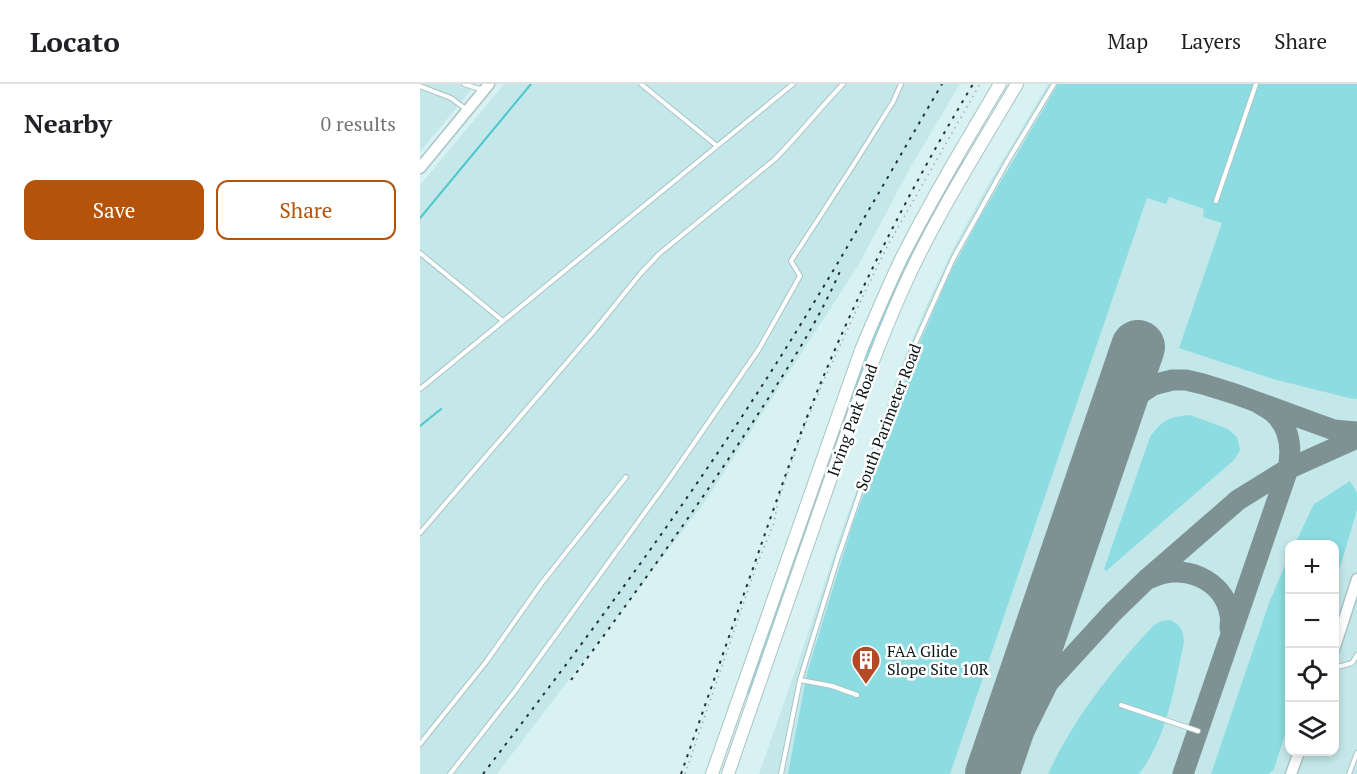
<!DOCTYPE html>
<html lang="en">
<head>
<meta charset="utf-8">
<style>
  body { margin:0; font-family:"PT Serif",serif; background:#f6f6f6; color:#202124 }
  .controls { position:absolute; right:18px; bottom:18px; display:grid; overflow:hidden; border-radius:12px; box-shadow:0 3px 9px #0003 }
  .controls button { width:54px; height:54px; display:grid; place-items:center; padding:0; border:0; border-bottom:2px solid #e0e0e0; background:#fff; color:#202124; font:30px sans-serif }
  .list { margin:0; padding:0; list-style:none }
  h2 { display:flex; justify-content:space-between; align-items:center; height:78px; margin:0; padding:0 24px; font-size:26px }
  h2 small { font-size:20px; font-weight:400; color:#757577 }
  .actions { display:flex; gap:12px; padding:18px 24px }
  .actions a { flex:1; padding:14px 0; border:2px solid #b45309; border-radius:12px; text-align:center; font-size:21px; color:#b45309 }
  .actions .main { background:#b45309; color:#fff }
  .icon { flex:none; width:33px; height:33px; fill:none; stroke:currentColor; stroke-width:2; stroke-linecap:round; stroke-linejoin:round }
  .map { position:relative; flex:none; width:937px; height:690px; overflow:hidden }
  header { display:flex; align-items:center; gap:36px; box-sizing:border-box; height:84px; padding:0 30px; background:#fff; border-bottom:2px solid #e0e0e0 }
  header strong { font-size:28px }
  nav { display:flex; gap:33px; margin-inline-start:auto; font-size:21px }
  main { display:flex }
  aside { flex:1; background:#fff }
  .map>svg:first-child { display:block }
  .built { fill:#c4e8ea; fill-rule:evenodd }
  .green { fill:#8cdce1 }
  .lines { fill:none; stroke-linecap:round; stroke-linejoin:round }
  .stream { stroke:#4dc5cd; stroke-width:2 }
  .taxiway { stroke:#7f9293; stroke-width:21 }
  .runway { stroke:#7f9293; stroke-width:54 }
  .lane-casing { stroke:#a9c3c4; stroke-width:6 }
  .secondary-casing { stroke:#a9c3c4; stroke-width:13 }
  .primary-casing { stroke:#a9c3c4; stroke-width:14 }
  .path { stroke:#99aeb0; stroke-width:1.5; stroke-dasharray:1.5 4.5; stroke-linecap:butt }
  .lane { stroke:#fff; stroke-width:4 }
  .secondary { stroke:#fff; stroke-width:10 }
  .primary { stroke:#fff; stroke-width:12 }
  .rail { stroke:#263132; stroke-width:2; stroke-dasharray:3 6; stroke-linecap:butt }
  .labels { text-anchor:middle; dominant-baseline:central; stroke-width:5; stroke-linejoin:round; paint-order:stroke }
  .street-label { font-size:16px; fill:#0b1415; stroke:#fff }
  .poi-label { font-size:16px; fill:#0b1415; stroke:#fff; text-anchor:start }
</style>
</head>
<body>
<header>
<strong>Locato</strong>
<nav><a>Map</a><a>Layers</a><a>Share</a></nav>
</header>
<main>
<aside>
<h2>Nearby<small>0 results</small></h2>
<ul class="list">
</ul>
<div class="actions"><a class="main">Save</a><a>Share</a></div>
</aside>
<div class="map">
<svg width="937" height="690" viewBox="0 0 937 690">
  <rect width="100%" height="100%" fill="#d8f2f4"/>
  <!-- built -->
  <path class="built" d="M0,0H56L0,68Z
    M84,0H540L489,86L438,182L284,419L77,690H0V101Z
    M628,0H937V690H339L383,564L422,446L481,282L508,218L535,161L565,106ZM870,460H914V668H870Z"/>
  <!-- green -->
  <path class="green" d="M638,0H937V315L929,314L853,295L759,264L802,139L783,133L784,125L749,113L746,120L727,114L530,690H368L387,589L432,442L498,263L530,189L559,135Z
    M542,74L546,76L517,126L330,610L326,609L454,248L495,159Z
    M770,331L808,345L817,353L820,366L814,376L686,487L684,485L730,353C743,335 750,333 770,331Z
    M930,397L937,409V426L915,500L914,460H875L894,420Z
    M869,472V638L854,685L849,690H791L849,519Z
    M750,536C761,541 763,546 764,558C754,603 748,652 719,690H628C654,634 692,586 734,541L742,537Z"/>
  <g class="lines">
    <!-- stream -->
    <path class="stream" d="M0,134L111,0
      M0,342L21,325"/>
    <!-- taxiway -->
    <path class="taxiway" d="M692,339L705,322L715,313L733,301L752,296H766L783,300L815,310L914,346L937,348
      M731,494C762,478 804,495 810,531C811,535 810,541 810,545
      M583,690L628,599L693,528L726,496L818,416L868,385L937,354
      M763,690L868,385C872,365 870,344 854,329C849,325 843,322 837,318"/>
    <!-- runway -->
    <path class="runway" d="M572,690L718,263"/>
    <!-- lane casing -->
    <g class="lane-casing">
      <path id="lane" d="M44,0L63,6
        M221,0L297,62
        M0,2L31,14L47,26
        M796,117L836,0
        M0,169L83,237
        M0,305L373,0
        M0,449L174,247L221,189L239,170L354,76C378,52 399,25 423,0
        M914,584L932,579L937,571
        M380,596L412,602L437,611
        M701,621L778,647
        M0,660L66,578L121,500L206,393
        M30,690L95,607L250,394L339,265L380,192L371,177L434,80L473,18L481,0
        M361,690L380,596L417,476L449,382L490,271L533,175L587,78L634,0
        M929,690L937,669"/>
    </g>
    <!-- secondary casing -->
    <g class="secondary-casing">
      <path id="secondary" d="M0,84L69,0
        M914,566L937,495
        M871,690L879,668"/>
    </g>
    <!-- primary casing -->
    <g class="primary-casing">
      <path id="primary" d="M292,690L441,266C454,235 467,204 482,173C512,114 546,57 580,0
        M308,690C338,603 369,515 399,428C425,354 450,279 482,207C514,135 557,68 597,0"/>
    </g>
    <!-- path -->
    <path class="path" d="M265,690L336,483L354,439L358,417L383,346L404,296L443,212L468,161L560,0"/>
    <!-- lane -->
    <use href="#lane" class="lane"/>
    <!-- secondary -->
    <use href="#secondary" class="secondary"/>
    <!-- primary -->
    <use href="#primary" class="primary"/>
    <!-- rail -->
    <path class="rail" d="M151,596C217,507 282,417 342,324C371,279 400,234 421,185
      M63,690C158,566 251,442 336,311C402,210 461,104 522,0
      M261,690C287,616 313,541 339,467C354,424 369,380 385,338C431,220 488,108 553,0"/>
  </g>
  <!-- icons -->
  <defs>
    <g id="building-pin" transform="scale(1.5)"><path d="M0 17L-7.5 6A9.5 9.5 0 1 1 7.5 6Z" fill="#b24b25" stroke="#fff"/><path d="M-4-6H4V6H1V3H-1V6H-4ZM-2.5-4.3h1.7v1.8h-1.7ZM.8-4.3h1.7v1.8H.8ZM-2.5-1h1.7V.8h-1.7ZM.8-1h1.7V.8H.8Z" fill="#fff"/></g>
  </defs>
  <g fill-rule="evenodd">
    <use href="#building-pin" x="446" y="576"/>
  </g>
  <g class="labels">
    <!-- street labels -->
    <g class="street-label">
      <text transform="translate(468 333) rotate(-69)">South Parimeter Road</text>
      <text transform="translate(432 336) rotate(-70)">Irving Park Road</text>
    </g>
    <!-- poi labels -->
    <g class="poi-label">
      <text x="467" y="567">FAA Glide<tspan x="467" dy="18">Slope Site 10R</tspan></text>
    </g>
  </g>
</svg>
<div class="controls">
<button>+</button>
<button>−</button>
<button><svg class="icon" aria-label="locate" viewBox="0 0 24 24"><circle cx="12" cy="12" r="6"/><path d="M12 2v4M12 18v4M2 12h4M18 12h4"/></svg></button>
<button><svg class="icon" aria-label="layers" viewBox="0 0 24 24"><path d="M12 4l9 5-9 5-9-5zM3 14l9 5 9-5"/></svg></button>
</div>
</div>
</main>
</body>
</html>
